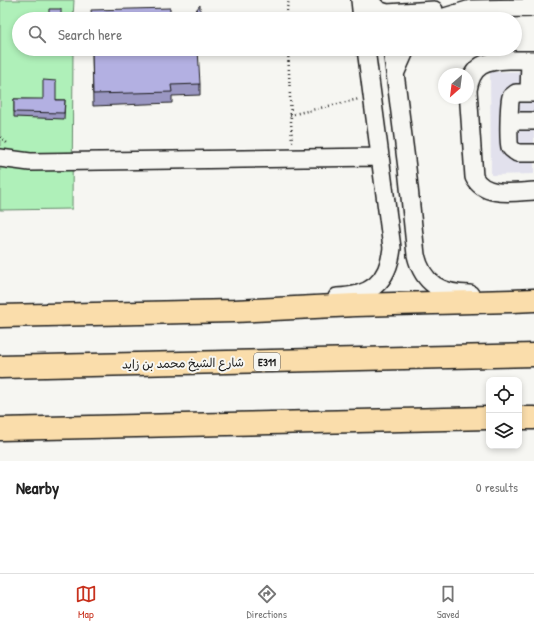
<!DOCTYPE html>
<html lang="en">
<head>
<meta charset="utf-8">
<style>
  body { margin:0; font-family:"Patrick Hand","Playpen Sans Arabic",sans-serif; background:#f2f2f2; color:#222 }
  .controls { position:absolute; right:12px; bottom:12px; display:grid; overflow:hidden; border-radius:8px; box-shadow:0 2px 6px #0003 }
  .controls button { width:36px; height:36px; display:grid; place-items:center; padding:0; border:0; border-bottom:1px solid #e0e0e0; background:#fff; color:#222; font:20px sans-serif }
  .compass { position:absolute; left:438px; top:68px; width:36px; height:36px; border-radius:50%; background:#fff; box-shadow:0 2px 6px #0003; rotate:208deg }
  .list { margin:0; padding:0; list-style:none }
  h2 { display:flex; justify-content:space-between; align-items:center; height:52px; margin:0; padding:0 16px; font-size:17px }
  h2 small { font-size:13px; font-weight:400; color:#767676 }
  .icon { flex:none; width:22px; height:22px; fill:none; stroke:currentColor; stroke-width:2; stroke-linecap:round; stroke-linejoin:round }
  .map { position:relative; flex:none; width:534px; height:461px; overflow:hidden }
  .search { position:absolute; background:#fff; box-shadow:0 2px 6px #0003; left:12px; right:12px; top:12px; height:44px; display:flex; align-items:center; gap:10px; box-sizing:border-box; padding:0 14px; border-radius:22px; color:#767676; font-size:15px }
  .sheet { height:112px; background:#fff }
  nav { display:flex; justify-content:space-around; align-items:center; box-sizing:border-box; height:56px; border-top:1px solid #e0e0e0; background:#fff; font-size:11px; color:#767676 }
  nav a { display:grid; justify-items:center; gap:2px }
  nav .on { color:#c8321e }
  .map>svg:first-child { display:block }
  .built { fill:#e2e1ed }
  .green { fill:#aff0b9; stroke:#66866a }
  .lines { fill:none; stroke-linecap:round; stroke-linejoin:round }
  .minor-casing { stroke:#1c1c1c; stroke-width:20 }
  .highway-casing { stroke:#1c1c1c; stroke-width:25 }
  .path { stroke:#1c1c1c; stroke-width:2.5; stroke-dasharray:1 3; stroke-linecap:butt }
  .minor { stroke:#f6f6f2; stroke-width:17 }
  .highway { stroke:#faddab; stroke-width:22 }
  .wall { fill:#9a97c2; stroke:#1c1c1c }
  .shaded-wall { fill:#7d7b9e; stroke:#1c1c1c }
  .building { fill:#b3b0e2; stroke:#1c1c1c }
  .labels { text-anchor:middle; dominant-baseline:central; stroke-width:4; stroke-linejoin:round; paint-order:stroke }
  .shield { fill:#f6f6f2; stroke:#5d5d5c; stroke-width:1 }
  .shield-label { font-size:11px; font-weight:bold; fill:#1c1c1c }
  .street-label { font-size:12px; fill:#1c1c1c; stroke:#f6f6f2 }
</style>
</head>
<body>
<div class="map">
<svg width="534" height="461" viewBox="0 0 534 461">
  <rect width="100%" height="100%" fill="#f6f6f2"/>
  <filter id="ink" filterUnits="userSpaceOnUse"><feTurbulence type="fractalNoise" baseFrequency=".025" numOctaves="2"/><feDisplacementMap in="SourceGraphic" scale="8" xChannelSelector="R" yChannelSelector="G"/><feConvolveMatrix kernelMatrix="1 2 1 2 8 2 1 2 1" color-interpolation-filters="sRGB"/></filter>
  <g filter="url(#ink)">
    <!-- built -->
    <path class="built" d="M534,71V174L491,175L490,72Z"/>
    <!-- green -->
    <path class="green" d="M0,0H74L73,19H19V49H73L72,209L0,210Z"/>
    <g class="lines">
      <!-- minor casing -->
      <g class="minor-casing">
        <path id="minor" d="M360,0L362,19
          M369,0L378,10L387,13L434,10
          M438,19L471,9L534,8
          M392,49L407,168L416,255C423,284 441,294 470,294
          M534,60C526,60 517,60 509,60C486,61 472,64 468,90L474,177C484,198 515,192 534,191
          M395,74L406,49
          M529,93L530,60
          M534,93H516L511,97C509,102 508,142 510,147C512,150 515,151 517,153H534
          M509,121H534
          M0,158L30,162L380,157
          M337,297C370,296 388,283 392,248L366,49"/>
      </g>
      <!-- highway casing -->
      <g class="highway-casing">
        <path id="highway" d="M0,316L234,311L355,305L512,301L534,300
          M0,367L534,355
          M519,418H534
          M0,429L489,418"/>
      </g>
      <!-- path -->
      <path class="path" d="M287,19V8L289,0
        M288,49L292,144
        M290,115L359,99
        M0,137L8,144"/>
      <!-- minor -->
      <use href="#minor" class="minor"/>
      <!-- highway -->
      <use href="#highway" class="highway"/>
    </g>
    <!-- wall -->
    <path class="wall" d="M92,49L200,84V95L172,96V103L93,106Z
      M14,99L65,100L64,119L14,117Z"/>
    <!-- shaded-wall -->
    <path class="shaded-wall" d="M200,13V19H198Z"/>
    <!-- building -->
    <path class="building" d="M200,5V13L198,19H189Z
      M170,8V19H92L91,10Z
      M49,9H61V19H49Z
      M92,49H198L200,84L171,85L172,92L93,94Z
      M43,80L56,81V100H65L64,113L14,112V99H43Z"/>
  </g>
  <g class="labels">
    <!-- shield labels -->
    <rect class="shield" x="254" y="353" width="26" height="18" rx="3"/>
    <g class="shield-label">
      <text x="267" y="362">E311</text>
    </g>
    <!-- street labels -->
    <g class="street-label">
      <text transform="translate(183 363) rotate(-1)">شارع الشيخ محمد بن زايد</text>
    </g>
  </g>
</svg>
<div class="controls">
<button><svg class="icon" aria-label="locate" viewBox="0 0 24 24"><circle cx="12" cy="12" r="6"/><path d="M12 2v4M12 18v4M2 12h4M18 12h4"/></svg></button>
<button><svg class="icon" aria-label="layers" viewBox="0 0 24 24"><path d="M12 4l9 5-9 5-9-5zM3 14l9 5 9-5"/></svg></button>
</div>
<svg class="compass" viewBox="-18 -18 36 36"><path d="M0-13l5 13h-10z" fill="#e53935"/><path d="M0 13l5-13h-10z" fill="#767676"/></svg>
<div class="search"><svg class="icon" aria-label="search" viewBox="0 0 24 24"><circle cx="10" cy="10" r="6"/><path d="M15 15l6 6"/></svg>Search here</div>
</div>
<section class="sheet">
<h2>Nearby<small>0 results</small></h2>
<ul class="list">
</ul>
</section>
<nav>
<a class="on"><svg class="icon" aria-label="map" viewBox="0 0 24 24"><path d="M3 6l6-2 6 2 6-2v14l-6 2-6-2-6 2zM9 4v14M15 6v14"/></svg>Map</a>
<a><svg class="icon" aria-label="directions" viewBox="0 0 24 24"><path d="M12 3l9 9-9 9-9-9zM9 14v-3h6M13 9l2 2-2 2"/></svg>Directions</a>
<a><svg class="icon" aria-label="saved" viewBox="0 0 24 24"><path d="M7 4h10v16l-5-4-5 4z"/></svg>Saved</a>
</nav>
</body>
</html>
